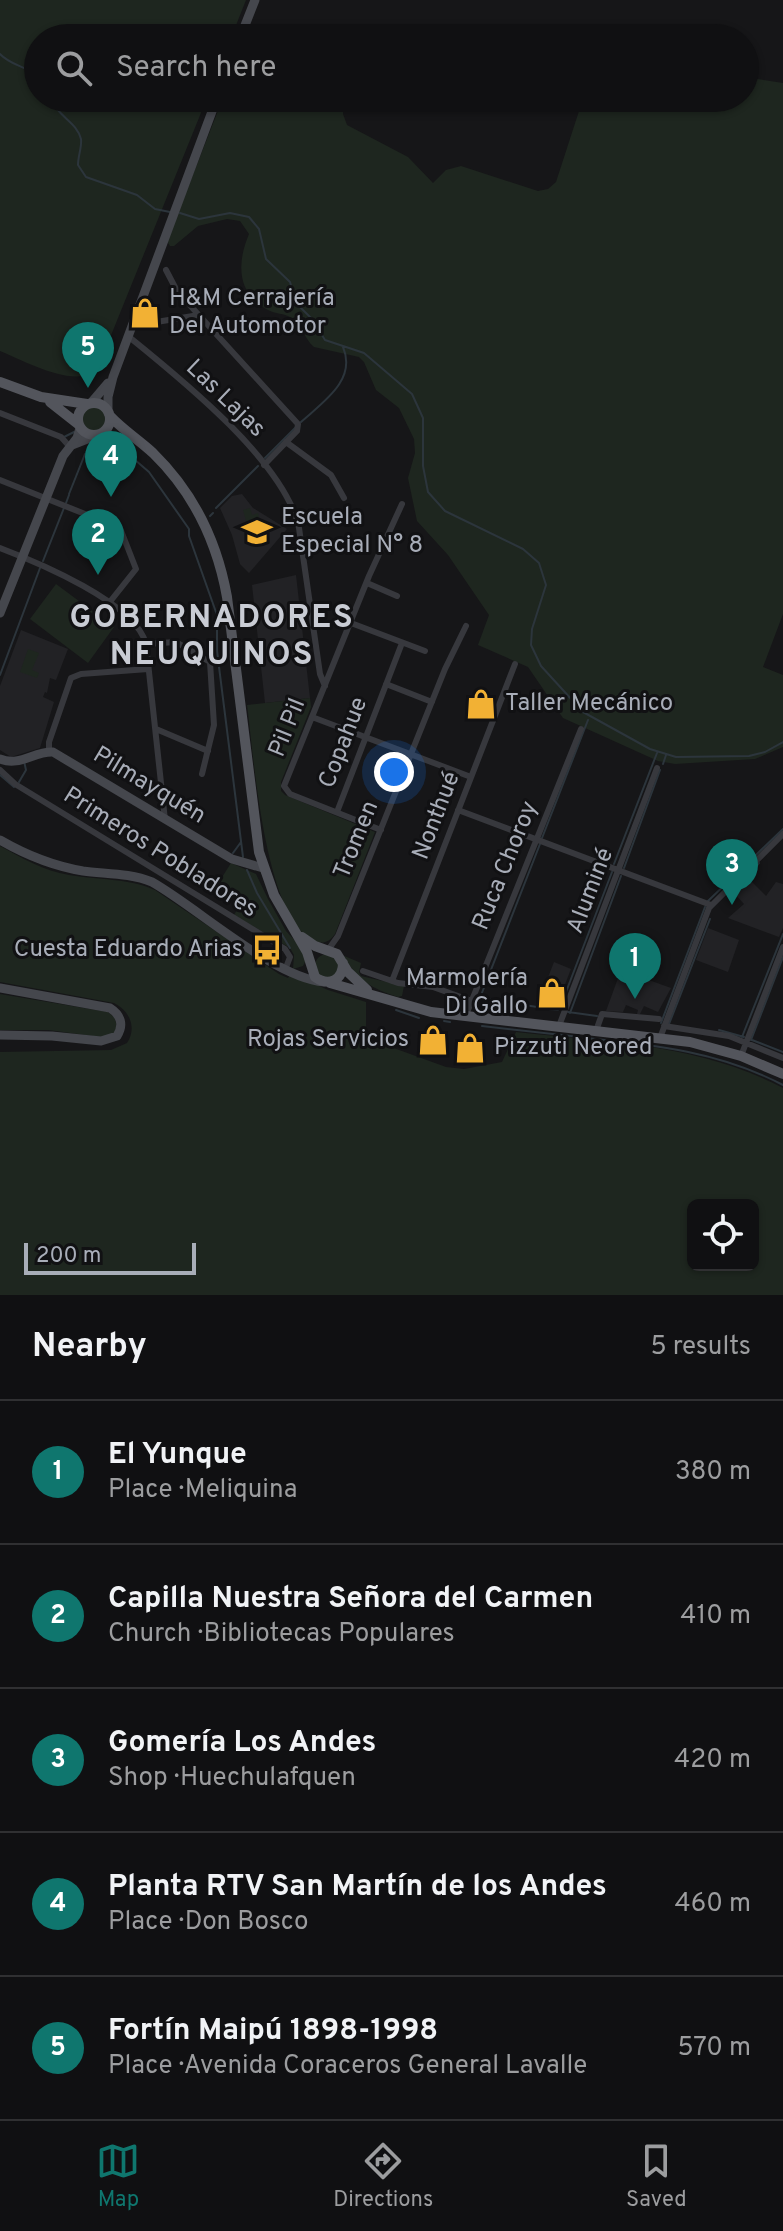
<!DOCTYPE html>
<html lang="en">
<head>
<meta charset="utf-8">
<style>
  body { margin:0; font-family:Overpass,sans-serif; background:#19191b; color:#f1f3f6 }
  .controls { position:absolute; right:24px; bottom:24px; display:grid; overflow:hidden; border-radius:12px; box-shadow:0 2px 6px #0004 }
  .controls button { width:72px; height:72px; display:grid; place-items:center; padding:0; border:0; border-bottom:2px solid #303032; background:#101012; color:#f1f3f6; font:40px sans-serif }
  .scale { position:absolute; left:24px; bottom:20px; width:172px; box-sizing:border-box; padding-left:8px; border:4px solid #a8adb8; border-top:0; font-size:22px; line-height:28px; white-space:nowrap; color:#a8adb8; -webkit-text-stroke:6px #111113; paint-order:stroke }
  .you { position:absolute; left:394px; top:772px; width:28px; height:28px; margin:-20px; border:6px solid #fff; border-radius:50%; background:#1a73e8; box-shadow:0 0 0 12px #1a73e833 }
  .badge { display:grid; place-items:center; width:52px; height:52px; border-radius:50%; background:#0f766e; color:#fff; font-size:26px; font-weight:700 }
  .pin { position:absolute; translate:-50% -66px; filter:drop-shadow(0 2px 4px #0008) }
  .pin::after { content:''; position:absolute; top:42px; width:28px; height:24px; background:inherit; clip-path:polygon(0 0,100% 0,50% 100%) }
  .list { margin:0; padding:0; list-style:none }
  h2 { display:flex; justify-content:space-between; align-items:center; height:104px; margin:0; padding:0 32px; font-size:34px }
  h2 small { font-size:26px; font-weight:400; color:#9c9d9f }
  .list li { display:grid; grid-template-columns:52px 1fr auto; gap:24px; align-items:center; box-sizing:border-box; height:144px; padding:0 32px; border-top:2px solid #303032 }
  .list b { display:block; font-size:30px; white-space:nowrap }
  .list p { margin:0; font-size:26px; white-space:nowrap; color:#9c9d9f }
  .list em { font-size:26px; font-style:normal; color:#9c9d9f }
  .icon { flex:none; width:44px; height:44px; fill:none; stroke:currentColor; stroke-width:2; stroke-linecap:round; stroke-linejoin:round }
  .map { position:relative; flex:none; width:783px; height:1295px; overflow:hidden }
  .search { position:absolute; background:#101012; box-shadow:0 2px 6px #0004; left:24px; right:24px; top:24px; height:88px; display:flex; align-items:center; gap:20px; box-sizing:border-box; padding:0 28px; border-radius:44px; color:#9c9d9f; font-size:30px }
  .sheet { height:824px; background:#101012 }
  nav { display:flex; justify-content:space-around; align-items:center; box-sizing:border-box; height:112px; border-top:2px solid #303032; background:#101012; font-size:22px; color:#9c9d9f }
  nav a { display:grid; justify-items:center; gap:4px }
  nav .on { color:#0f766e }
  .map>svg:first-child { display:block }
  .built { fill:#222225 }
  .green { fill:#1e261f; fill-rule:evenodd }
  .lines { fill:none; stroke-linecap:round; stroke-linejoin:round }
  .stream { stroke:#2c353c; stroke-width:2 }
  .street { stroke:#37383d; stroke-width:6 }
  .secondary { stroke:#45474d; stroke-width:9 }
  .primary { stroke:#53555c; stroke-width:10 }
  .labels { text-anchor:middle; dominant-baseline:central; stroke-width:6; stroke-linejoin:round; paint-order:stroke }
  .poi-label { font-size:24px; fill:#a8adb8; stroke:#111113; text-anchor:start }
  .street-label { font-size:24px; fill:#a8adb8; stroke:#111113 }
  .district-label { font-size:32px; font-weight:bold; letter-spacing:2px; fill:#c9ccd4; stroke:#111113 }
</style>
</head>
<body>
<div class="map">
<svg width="783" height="1295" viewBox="0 0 783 1295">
  <rect width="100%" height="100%" fill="#161618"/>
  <!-- built -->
  <path class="built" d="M242,494L253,508L287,529L249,573L240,564L232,535L220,508L232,496Z
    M296,575L310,698L265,703L252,585Z
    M21,630L68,649L56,680L50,678L47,693L45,692L43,697L54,702L40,748L11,757L0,750V686Z
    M747,877L766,896L776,882L783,884V928L779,937L728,918L744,904L732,891Z
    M708,928L739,940L728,972L696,960Z
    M554,962L571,969L557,1005L538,1003Z
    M621,970L671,988L658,1012L644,1006L640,1014H637L638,1010L626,1005L623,1012L606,1011Z"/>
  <!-- green -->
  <path class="green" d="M0,0H246L231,38H38V98H207L97,370C74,389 25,361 0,351Z
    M745,77L783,83V614L763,667L783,675V747L755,759L675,764L658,761L563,718L528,667L478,645L489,615L448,555L417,521L408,478L415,453L414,439L399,408L376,390L364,362L359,357L314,347C304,339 303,325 292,318C284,313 275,314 268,310C236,294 237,262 249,234L240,221L227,219L198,226L174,246H170L167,241L223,98H344L343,114L347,125L408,157L433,183L446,170L461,166L538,191L548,189L556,182L579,111L589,98H745Z
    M82 419a12 12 0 1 1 24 0a12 12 0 1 1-24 0Z
    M250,508L252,515L258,513L260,522L265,521L270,539L261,542L257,526L248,528L243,510Z
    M56,584L114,627L88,663L30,619Z
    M28,649L39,653L32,670L39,673L37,678L20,672Z
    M310,698L311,707L281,782V791L285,795L375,832L335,934C328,944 320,945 309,938C264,908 254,758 247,705Z
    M0,846C22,858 44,871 69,875C98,880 128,878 155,890L279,974L288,978L291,973L328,990L366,1002V1038L446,1067L464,1069L502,1062L516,1032C609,1042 699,1044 783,1088V1295H0V1052L111,1050L127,1043C137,1028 130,1011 114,1003L0,982ZM693,1205H753V1265H693Z
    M231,863L256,874L268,899L286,931L299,945L306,960L303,966L293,969L294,955L290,948L234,915L244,898L219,882Z
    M315 966a12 12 0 1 1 24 0a12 12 0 1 1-24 0Z
    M342,955L361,963L359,972L361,976L404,986L402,996L398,997C368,987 360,981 342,955Z
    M0,994L108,1012L115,1018L117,1028L112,1035L101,1037L48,1030H0Z"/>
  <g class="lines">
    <!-- stream -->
    <path class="stream" d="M0,54C11,66 27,66 38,77
      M50,98C58,117 77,122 81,139C82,147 78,156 78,165L86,177L137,195L155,209L170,212
      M180,213L199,219L230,213L249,217L259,229L266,259L290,282L296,303L312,319L325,340L364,353L412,394L423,418V466L428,492L445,511L523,549L539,563L546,585L532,629L531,645L541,666L583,712L650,749L676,757L749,756L765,752L783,742
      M301,422C323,402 357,380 343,347
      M64,437L74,432
      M105,441L127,453L149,472L189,529V536L217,615
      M265,458L295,428
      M69,494L85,454
      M66,503L69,495
      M216,508L258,466
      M210,516L213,513
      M43,561L64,508
      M217,618V651L243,857
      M0,675L40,568
      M663,764L666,755
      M0,775L14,787
      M19,782L26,770L24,761
      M542,838L588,720
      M233,853L241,842
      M614,864L657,753
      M756,867L759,863
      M624,868L660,770
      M247,870L257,893L290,948
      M740,882L751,871
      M708,901L783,829
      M481,998L543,1008
      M548,1009L558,1010L561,1005L612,872
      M396,1010L419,1018
      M479,1011L478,1003L540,844
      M568,1012L597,1016
      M570,1013L621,876
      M444,1021L450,1022
      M661,1023L705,907
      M669,1024L710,919
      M482,1026L580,1037
      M719,1030L744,1037
      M742,1037L783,934
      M586,1038C656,1045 720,1052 783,1085
      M751,1040L783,957
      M752,1040L783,1052"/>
    <!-- street -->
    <path class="street" d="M166,270L177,291L298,424L297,431L264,465
      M132,326L199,315
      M128,336C180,378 285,462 299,528L320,674L325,686
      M0,413L61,437L70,447
      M286,442L331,475L344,498
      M0,480L120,528L136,569L109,603
      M0,548C37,562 136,603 146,644L165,820
      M367,583L397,596
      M351,623L425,651
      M146,644L176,642L210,662L214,725L202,774
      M386,684L432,702
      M312,717L471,777
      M156,729L208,751
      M49,751V742L71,678L81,674L148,669
      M0,770L15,784L285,949L290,957L285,970
      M458,810L711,905
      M337,812L402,643
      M381,830L290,794L284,786L369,576L402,504
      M328,950L338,936L445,669L466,626
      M363,971L398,983L433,987L472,1001
      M392,981L515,664
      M466,1015L581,729
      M559,1026L657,768
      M664,1026L729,1036L783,1058
      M596,1031L602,1014L659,1019
      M660,1038L709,908L783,834
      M741,1056L783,947"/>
    <!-- secondary -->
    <path class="secondary" d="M240,38L255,0
      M91,403L108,383
      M108,413V397L113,377L217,98
      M72,445L95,436
      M0,613L63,456L77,438L80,428
      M0,759C20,767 34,751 53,752L232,859L263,868
      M0,840C26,855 53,866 83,871C106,874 130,873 152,882C198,908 274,978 324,982
      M0,988L110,1008C121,1015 124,1025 117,1036L101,1041L52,1036L0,1035"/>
    <!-- primary -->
    <path class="primary" d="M0,382L41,397L87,404
      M50,402L78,424
      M78 419a16 16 0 1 1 32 0a16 16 0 1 1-32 0Z
      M110,416C123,430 139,440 153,453C194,493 217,541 227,597L259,852L274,895L307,952L315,977C329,987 343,980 343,963
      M302,937L315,946L337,954L348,972L367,990
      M330,983L431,1012L690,1042L741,1056L783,1074"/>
  </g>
  <!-- icons -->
  <defs>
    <g id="shop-bare" transform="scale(2.4)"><path d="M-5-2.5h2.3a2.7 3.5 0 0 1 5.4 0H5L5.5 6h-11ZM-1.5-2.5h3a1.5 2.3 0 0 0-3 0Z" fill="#f2b134" stroke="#111113" stroke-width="2.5" paint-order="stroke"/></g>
    <g id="school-bare" transform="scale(2.4)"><path d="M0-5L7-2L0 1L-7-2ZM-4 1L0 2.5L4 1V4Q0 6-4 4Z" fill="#f2b134" stroke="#111113" stroke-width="2.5" paint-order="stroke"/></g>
    <g id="bus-bare" transform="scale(2.4)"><path d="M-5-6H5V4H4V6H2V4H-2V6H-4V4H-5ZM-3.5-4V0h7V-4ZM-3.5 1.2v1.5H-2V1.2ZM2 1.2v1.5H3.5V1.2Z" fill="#f2b134" stroke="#111113" stroke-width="2.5" paint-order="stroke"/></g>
  </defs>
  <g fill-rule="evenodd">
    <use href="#shop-bare" x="145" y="313"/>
    <use href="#school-bare" x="257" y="532"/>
    <use href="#shop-bare" x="481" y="704"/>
    <use href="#bus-bare" x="267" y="950"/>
    <use href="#shop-bare" x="552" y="993"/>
    <use href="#shop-bare" x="433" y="1040"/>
    <use href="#shop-bare" x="470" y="1048"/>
  </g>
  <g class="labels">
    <!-- poi labels -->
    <g class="poi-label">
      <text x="169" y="299">H&amp;M Cerrajería<tspan x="169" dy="28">Del Automotor</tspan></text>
      <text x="281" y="518">Escuela<tspan x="281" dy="28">Especial N° 8</tspan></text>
      <text x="505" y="704">Taller Mecánico</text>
      <text x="243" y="950" text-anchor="end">Cuesta Eduardo Arias</text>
      <text x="528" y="979" text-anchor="end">Marmolería<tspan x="528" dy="28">Di Gallo</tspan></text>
      <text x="409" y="1040" text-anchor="end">Rojas Servicios</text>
      <text x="494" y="1048">Pizzuti Neored</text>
    </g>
    <!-- street labels -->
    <g class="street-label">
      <text transform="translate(225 399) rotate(44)">Las Lajas</text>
      <text transform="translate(288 728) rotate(-68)">Pil Pil</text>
      <text transform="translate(344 743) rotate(-69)">Copahue</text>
      <text transform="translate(149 786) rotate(31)">Pilmayquén</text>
      <text transform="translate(437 816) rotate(-69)">Nonthué</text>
      <text transform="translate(357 840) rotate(-68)">Tromen</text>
      <text transform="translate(160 853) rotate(32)">Primeros Pobladores</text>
      <text transform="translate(506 866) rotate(-68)">Ruca Choroy</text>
      <text transform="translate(591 891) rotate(-69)">Aluminé</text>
    </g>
    <!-- district labels -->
    <g class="district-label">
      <text x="212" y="619">GOBERNADORES<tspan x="212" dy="37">NEUQUINOS</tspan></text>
    </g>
  </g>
</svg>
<div class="controls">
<button><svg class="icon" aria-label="locate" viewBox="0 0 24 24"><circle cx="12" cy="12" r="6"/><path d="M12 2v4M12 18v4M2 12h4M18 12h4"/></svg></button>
</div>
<div class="scale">200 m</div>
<div class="you"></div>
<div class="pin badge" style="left:635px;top:999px">1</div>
<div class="pin badge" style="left:98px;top:575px">2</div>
<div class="pin badge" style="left:732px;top:905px">3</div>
<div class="pin badge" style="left:111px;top:497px">4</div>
<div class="pin badge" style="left:88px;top:388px">5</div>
<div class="search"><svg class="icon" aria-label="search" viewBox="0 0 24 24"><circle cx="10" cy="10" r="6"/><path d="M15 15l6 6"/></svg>Search here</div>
</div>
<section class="sheet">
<h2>Nearby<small>5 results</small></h2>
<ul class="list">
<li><span class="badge">1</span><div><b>El Yunque</b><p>Place · Meliquina</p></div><em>380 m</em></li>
<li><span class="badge">2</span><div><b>Capilla Nuestra Señora del Carmen</b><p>Church · Bibliotecas Populares</p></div><em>410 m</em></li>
<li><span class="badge">3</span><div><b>Gomería Los Andes</b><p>Shop · Huechulafquen</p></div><em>420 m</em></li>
<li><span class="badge">4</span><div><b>Planta RTV San Martín de los Andes</b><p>Place · Don Bosco</p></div><em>460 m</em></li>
<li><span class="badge">5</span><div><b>Fortín Maipú 1898-1998</b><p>Place · Avenida Coraceros General Lavalle</p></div><em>570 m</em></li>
</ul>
</section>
<nav>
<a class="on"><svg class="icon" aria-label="map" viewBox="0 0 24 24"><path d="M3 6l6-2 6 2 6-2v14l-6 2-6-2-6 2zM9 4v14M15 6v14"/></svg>Map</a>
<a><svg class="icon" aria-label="directions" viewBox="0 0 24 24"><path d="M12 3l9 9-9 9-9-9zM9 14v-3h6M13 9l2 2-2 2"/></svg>Directions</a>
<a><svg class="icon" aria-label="saved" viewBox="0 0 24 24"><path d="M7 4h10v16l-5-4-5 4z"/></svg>Saved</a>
</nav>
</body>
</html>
